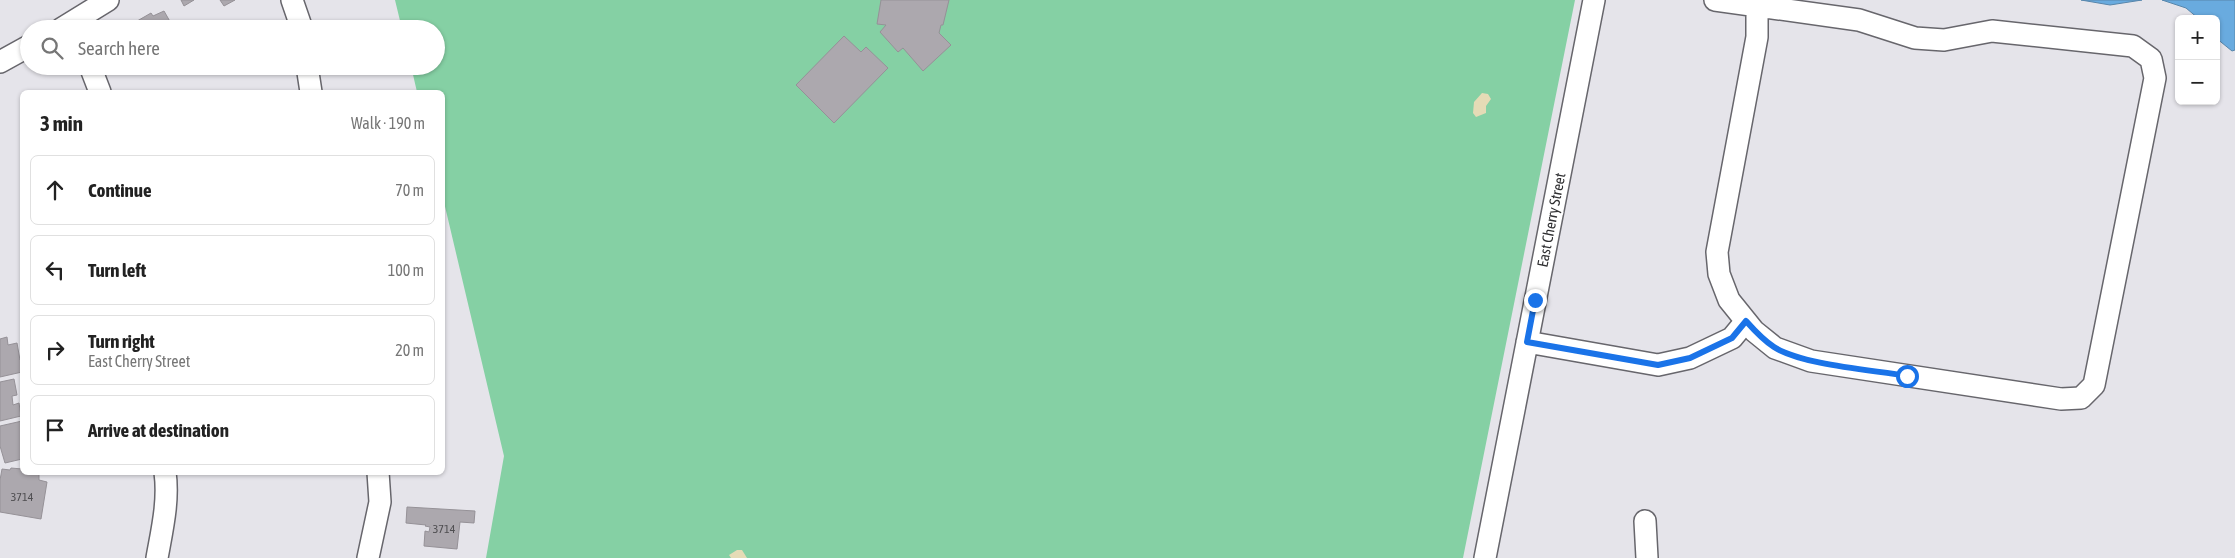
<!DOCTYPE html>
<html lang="en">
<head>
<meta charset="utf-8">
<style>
  body { margin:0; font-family:"Asap Condensed",sans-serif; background:#f2f2f2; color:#222 }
  .controls { position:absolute; right:15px; top:15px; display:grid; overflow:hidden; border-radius:8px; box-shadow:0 1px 4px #0004 }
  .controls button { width:45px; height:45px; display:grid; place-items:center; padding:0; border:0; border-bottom:1px solid #e0e0e0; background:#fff; color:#222; font:25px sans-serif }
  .stop { position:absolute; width:15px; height:15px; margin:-11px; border:4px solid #1a73e8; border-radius:50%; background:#fff }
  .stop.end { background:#1a73e8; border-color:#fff; box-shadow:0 1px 5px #0008 }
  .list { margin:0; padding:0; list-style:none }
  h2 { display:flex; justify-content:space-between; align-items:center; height:65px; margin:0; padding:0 20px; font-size:21px }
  h2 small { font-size:16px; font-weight:400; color:#767676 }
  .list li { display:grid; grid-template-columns:32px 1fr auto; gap:15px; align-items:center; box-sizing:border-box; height:70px; margin:0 10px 10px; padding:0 10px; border:1px solid #e0e0e0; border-radius:8px }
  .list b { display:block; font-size:19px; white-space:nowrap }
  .list p { margin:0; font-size:16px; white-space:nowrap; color:#767676 }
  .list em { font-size:16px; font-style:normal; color:#767676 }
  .icon { flex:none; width:28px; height:28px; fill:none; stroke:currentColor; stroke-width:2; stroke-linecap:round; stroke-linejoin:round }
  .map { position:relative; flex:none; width:2235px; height:558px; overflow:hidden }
  .search { position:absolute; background:#fff; box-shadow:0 1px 4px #0004; left:20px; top:20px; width:425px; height:55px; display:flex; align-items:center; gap:12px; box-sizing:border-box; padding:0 18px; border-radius:28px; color:#767676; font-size:19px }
  .panel { position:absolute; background:#fff; box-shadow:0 1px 4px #0004; left:20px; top:90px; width:425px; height:385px; border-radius:8px }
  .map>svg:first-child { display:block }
  .green { fill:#85d0a4 }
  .sand { fill:#e5dbb6 }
  .water { fill:#69abdf; stroke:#5886ab }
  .building { fill:#aca8ae; stroke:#959197 }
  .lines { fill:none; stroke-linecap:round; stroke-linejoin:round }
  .minor-casing { stroke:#67666c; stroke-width:24 }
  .minor { stroke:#fff; stroke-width:21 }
  .route { stroke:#1a73e8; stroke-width:6 }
  .labels { text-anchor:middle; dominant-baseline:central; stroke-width:4; stroke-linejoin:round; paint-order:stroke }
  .number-label { font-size:12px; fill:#4f4e51 }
  .street-label { font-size:15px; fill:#303032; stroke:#fff }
</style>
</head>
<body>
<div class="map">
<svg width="2235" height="558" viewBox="0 0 2235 558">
  <rect width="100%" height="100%" fill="#e5e4ea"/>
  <!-- green -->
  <path class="green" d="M395,0H1575L1463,558H486L504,456L443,198L442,92H417L411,66H436V29H402Z"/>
  <!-- sand -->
  <path class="sand" d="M1482,93L1488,94L1491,99L1486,106V113L1476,117L1473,113L1474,102Z
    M737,550H742L747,558H731L729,555Z"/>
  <!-- water -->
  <path class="water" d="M2081,0H2142L2110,5Z
    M2162,0H2235V50L2232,51L2216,38V19H2199L2186,8Z"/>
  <!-- building -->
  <path class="building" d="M181,0H194L184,6Z
    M220,0H235L224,6Z
    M881,0H949L943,25H941L939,33L951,45L923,71L903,48L898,52L880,32L886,25L877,24Z
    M164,11L172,25L176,24L179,29H134L132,24L151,13L153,16Z
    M844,36L861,52L866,47L888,68L834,123L796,85Z
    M7,337L8,345L17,343L20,360L22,359V372L0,377V339Z
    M14,379L17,395L12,396L13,405L19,403L21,416L0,421V382Z
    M22,421V459L5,463L0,446V426Z
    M11,468L22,469V472H39V480L47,482L41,519L0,512V480L2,469L10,470Z
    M407,507L475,511L474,523L460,522L457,549L424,546L425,531L429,532L430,527L425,526L426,525L406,523Z"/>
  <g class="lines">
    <!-- minor casing -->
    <g class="minor-casing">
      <path id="minor" d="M292,0L302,29
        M1715,0L1859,20L1915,38L1944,40L1992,31L2133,46L2151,59L2155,78L2094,385L2081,398L2061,399L1811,361L1775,348L1754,331L1729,300L1719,274L1717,252L1757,37V5
        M61,29L108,0
        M0,62L29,46
        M90,66L100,92
        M307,66L311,92
        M1527,342L1658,365L1690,358L1732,338L1746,321
        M1645,521L1647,558
        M157,558C162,530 169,501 165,472
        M368,558L380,502L378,472
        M1485,558L1594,0"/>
    </g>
    <!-- minor -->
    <use href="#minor" class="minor"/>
  </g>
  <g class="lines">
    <!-- route -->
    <path class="route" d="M1535,300L1527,342L1658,365L1690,358L1732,338L1746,321C1754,330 1763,340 1774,347C1802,365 1873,370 1907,376"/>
  </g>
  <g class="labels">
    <!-- number labels -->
    <g class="number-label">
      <text x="22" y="497">3714</text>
      <text x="444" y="529">3714</text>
    </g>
    <!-- street labels -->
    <g class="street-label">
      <text transform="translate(1551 220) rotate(-79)">East Cherry Street</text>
    </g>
  </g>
</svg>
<div class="controls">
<button>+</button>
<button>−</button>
</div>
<div class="stop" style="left:1907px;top:376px"></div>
<div class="stop end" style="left:1535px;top:300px"></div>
<div class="search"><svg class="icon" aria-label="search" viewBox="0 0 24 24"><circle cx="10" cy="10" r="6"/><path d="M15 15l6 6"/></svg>Search here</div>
<section class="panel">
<h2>3 min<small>Walk · 190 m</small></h2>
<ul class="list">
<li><svg class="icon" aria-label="ahead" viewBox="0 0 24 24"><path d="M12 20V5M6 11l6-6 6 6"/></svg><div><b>Continue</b></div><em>70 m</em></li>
<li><svg class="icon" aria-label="left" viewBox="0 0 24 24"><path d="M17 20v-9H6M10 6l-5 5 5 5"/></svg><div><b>Turn left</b></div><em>100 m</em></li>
<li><svg class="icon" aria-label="right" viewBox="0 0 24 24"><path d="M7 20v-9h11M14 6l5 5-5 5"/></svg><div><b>Turn right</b><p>East Cherry Street</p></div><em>20 m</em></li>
<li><svg class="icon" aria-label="arrive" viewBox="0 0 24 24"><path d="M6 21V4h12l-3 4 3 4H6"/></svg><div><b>Arrive at destination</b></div></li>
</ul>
</section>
</div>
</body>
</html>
